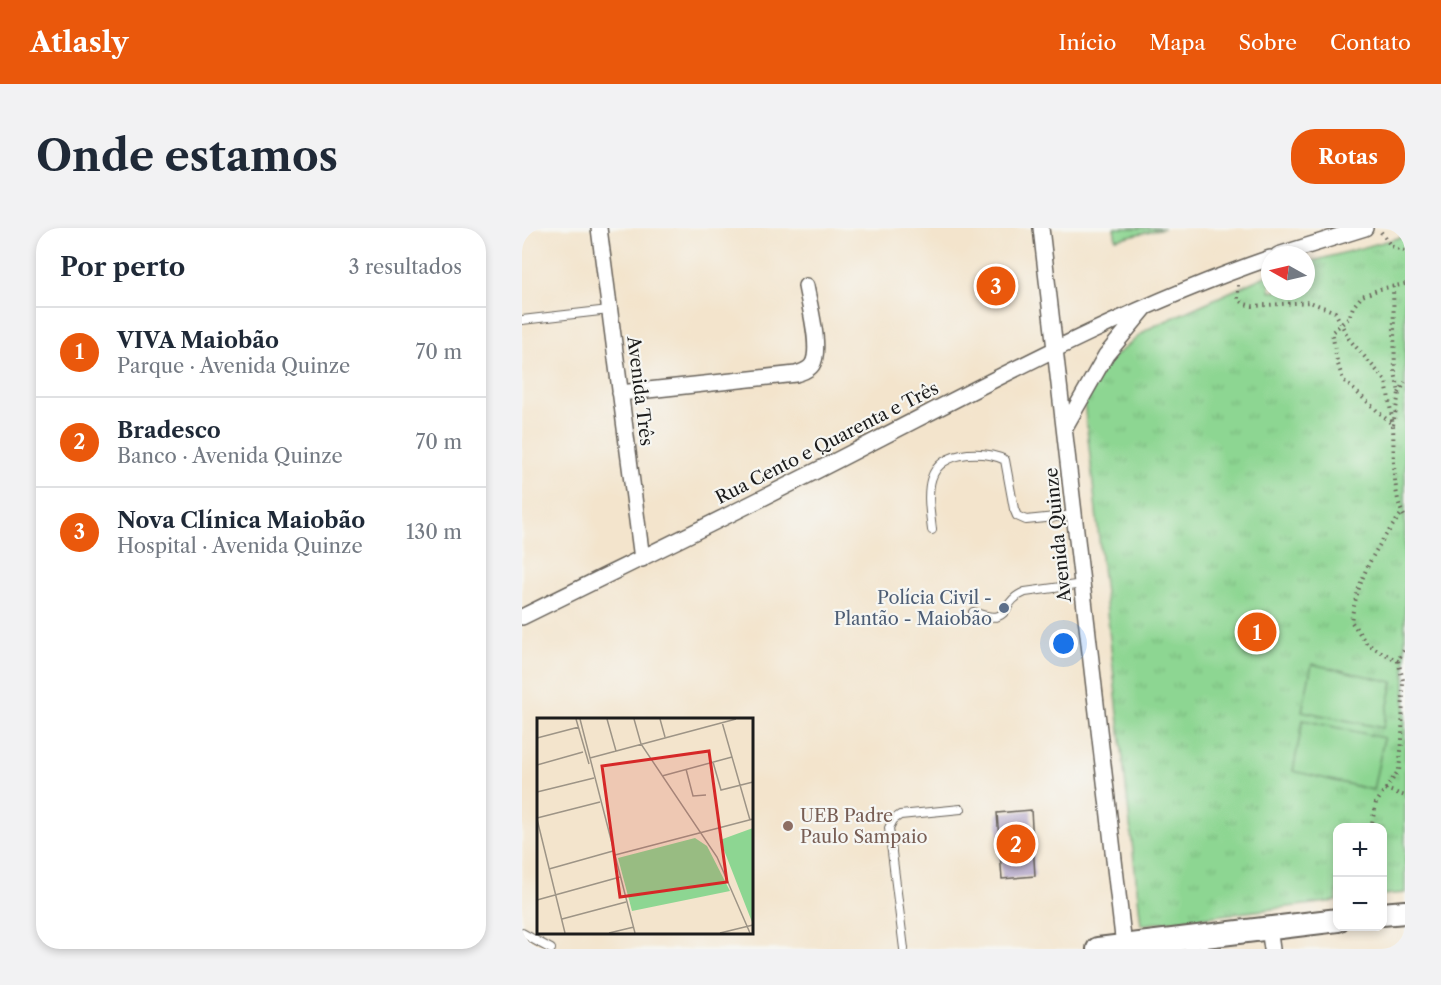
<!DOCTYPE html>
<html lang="pt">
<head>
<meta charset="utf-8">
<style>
  body { margin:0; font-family:"Libre Caslon Text",serif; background:#f2f2f3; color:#1f2937 }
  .controls { position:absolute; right:18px; bottom:18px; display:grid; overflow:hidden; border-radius:12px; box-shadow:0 3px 9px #0003 }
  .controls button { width:54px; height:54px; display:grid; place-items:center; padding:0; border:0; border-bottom:2px solid #e0e1e3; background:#fff; color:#1f2937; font:30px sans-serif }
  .compass { position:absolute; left:739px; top:18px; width:54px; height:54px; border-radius:50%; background:#fff; box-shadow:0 3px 9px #0003; rotate:278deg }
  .you { position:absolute; left:542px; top:416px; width:21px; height:21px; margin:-15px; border:4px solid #fff; border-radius:50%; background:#1a73e8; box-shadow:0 0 0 9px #1a73e833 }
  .badge { display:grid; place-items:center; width:39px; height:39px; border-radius:50%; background:#ea580c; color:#fff; font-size:20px; font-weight:700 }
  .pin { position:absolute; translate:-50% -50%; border:3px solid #fff; box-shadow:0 2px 6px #0006 }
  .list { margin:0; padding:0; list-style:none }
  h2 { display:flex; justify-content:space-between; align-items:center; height:78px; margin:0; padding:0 24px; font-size:26px }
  h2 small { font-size:20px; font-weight:400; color:#747a83 }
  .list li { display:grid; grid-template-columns:39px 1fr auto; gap:18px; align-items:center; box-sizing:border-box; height:90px; padding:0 24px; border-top:2px solid #e0e1e3 }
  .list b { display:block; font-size:22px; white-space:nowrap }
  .list p { margin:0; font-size:20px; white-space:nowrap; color:#747a83 }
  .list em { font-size:20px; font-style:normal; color:#747a83 }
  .map { position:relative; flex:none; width:883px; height:721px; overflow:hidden; border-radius:24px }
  header { display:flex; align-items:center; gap:36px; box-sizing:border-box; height:84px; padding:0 30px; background:#ea580c; color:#fff }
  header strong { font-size:28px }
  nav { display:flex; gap:33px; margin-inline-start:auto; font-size:21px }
  .intro { display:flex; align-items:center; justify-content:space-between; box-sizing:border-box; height:144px; padding:0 36px }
  h1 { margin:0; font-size:42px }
  .button { padding:15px 27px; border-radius:24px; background:#ea580c; color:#fff; font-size:21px; font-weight:700 }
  main { display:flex; gap:36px; padding:0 36px }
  aside { flex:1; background:#fff; border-radius:24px; box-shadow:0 3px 9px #0003 }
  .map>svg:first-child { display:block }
  .grass { fill:url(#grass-tufts); stroke:#547957; stroke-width:1.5 }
  .pitch { fill:#8dd692; stroke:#547957; stroke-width:1.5 }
  .building { fill:#ac9dc5 }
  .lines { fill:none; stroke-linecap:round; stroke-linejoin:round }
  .service-casing { stroke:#67625a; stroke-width:10 }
  .minor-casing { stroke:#67625a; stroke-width:18 }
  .secondary-casing { stroke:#67625a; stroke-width:26 }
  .path { stroke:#67625a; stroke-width:4; stroke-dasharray:1.5 4.5; stroke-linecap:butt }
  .service { stroke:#fff; stroke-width:8 }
  .minor { stroke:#fff; stroke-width:15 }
  .secondary { stroke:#fff; stroke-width:22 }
  .service-dot { fill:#5c6f8a; stroke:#f6f6f2; stroke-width:2 }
  .education-dot { fill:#8d6e63; stroke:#f6f6f2; stroke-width:2 }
  .labels { text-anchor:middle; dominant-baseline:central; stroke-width:4.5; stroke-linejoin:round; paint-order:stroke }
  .street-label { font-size:18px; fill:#1c1c1c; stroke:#f6f6f2 }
  .service-label { font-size:18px; fill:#4e5e75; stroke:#f6f6f2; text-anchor:end }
  .education-label { font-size:18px; fill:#785e54; stroke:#f6f6f2; text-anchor:start }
  .inset-road { fill:none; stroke:#9d9486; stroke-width:1.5 }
  .view { fill:#d62828; fill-opacity:0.15; stroke:#d62828; stroke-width:3 }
  .inset-edge { fill:none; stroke:#1c1c1c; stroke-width:3 }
</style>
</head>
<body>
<header>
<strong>Atlasly</strong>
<nav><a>Início</a><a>Mapa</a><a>Sobre</a><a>Contato</a></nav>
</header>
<div class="intro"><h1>Onde estamos</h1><a class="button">Rotas</a></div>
<main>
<aside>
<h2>Por perto<small>3 resultados</small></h2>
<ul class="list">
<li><span class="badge">1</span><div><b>VIVA Maiobão</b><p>Parque · Avenida Quinze</p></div><em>70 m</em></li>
<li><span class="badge">2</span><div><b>Bradesco</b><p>Banco · Avenida Quinze</p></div><em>70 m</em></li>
<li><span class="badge">3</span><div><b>Nova Clínica Maiobão</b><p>Hospital · Avenida Quinze</p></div><em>130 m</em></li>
</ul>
</aside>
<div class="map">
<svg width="883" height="721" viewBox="0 0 883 721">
  <defs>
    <pattern id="grass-tufts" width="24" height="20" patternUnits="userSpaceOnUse" patternTransform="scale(1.5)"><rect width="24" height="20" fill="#8dd692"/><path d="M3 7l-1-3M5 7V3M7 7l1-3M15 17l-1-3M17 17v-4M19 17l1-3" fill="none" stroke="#79b77d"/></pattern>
  </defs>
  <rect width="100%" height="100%" fill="#f6f6f2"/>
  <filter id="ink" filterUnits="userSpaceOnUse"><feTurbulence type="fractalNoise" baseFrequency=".0167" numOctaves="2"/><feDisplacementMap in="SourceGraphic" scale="12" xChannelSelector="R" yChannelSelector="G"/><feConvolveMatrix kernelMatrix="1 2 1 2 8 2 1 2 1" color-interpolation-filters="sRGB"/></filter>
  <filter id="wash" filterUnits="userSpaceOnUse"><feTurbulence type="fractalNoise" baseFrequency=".008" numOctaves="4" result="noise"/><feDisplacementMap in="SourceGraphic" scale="24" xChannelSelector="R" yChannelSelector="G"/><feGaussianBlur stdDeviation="1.35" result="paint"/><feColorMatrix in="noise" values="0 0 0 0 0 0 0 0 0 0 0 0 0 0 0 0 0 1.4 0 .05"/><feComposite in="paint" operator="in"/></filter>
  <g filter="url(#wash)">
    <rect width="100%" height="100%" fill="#f3e4cc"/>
    <!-- grass -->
    <path class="grass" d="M592,0H642L594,11Z
      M883,8V665L861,667L860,600H816L815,673L619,697L562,173L580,138L626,101L748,46V63H784V35Z"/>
    <!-- pitch -->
    <path class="pitch" d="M790,436L871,454L861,500L780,483Z
      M781,492L862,510L851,562L771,543Z"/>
    <g id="blocks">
      <!-- building -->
      <path class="building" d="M509,582L513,648L480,651L475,585Z"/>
    </g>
  </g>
  <g filter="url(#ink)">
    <use href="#blocks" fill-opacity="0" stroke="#67625a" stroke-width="1.5"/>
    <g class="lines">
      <!-- service casing -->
      <g class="service-casing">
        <path id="service" d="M0,92L87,82
          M410,302C406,267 399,231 446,226C459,225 471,226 483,232L492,281L495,288L504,292L553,287
          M451,384C493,399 475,375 503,364L561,356
          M0,705L29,721
          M382,721L367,600L371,592L378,587L439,581"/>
      </g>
      <!-- minor casing -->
      <g class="minor-casing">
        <path id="minor" d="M77,0L120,331
          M519,0L602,718
          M756,27L843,0
          M98,165L274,146C279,144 286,143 290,137C300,122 287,76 284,58
          M543,199L584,127L623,80
          M0,389C111,334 223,280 333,223C470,153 603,80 748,30
          M747,700L750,721"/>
      </g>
      <!-- secondary casing -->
      <g class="secondary-casing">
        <path id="secondary" d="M860,686L883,684
          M576,721L816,692"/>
      </g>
      <!-- path -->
      <path class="path" d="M859,4L869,18L883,23
        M883,56L858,61L840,68L831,79L827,90L810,104L815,133L821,152L871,197C872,219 870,272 883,289
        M716,57V71L723,76L731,78L788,74L813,84L827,111L864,153L871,197L877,165L873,144L871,59
        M877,165L883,154
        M876,433L845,416L829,393C837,347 852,322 880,285
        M863,561L883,568
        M849,600L854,575L877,542L880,513L881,452L876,433L883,419"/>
      <!-- service -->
      <use href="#service" class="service"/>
      <!-- minor -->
      <use href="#minor" class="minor"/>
      <!-- secondary -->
      <use href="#secondary" class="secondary"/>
    </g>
  </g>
  <!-- markers -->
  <circle class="service-dot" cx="482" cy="380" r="6"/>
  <circle class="education-dot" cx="266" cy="598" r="6"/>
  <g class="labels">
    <!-- street labels -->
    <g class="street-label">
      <text transform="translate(118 163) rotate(83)">Avenida Três</text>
      <text transform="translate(305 215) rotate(-27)">Rua Cento e Quarenta e Três</text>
      <text transform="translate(536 307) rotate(-96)">Avenida Quinze</text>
    </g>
    <!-- service labels -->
    <g class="service-label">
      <text x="470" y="370">Polícia Civil -<tspan x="470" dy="21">Plantão - Maiobão</tspan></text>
    </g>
    <!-- education labels -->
    <g class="education-label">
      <text x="278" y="588">UEB Padre<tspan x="278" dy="21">Paulo Sampaio</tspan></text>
    </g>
  </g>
  <!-- overview -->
  <g transform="translate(15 490)">
    <rect width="216" height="216" fill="#f3e4cc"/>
    <path d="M216,110V204H215L183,122ZM158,120L170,128L193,173L95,193L81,140Z" fill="#8dd692"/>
    <path class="inset-road" d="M39,1L52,46M43,1L98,215M70,1L79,33M97,1L104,26L180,139L213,215M123,1L128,19M185,4L213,102M0,20L42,9M53,40L199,1M176,44L184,72L216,64M0,47L46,34M149,51L156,78L169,77M125,58L195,39M0,74L57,60M0,100L63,84M0,101L28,215M78,137L216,101M12,151L76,133M0,182L83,159M25,201L89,184M72,215L97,209M183,215L216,207"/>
    <path class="view" d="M172,33L190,164L83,179L65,48Z"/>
    <rect width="216" height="216" class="inset-edge"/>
  </g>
</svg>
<div class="controls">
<button>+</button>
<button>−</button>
</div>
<svg class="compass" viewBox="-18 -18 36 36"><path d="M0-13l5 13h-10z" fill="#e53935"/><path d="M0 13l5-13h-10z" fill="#747a83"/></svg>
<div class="you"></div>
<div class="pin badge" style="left:735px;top:404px">1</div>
<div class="pin badge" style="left:494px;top:616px">2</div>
<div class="pin badge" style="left:474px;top:58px">3</div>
</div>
</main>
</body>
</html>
